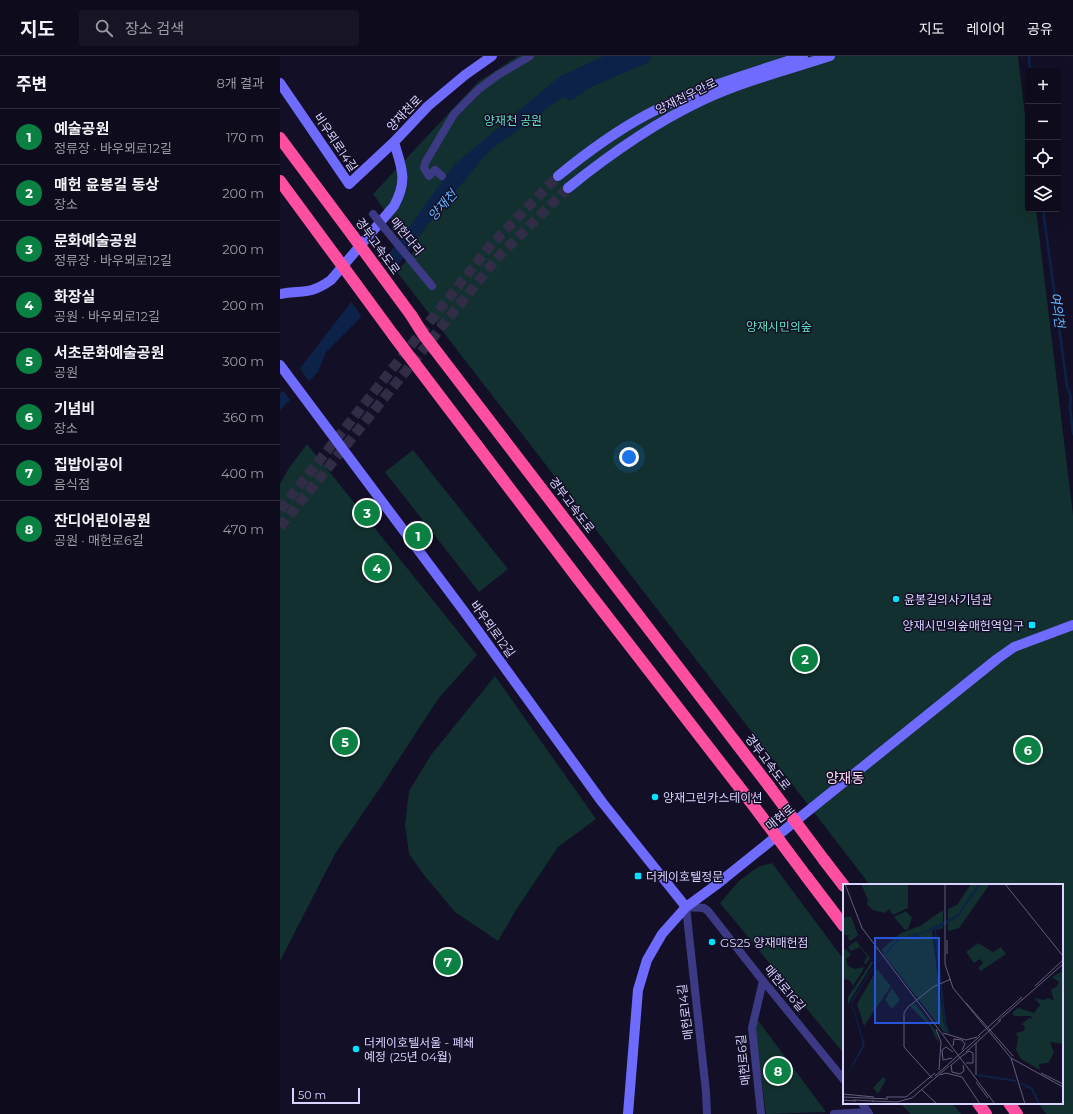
<!DOCTYPE html>
<html lang="ko">
<head>
<meta charset="utf-8">
<style>
  body { margin:0; font-family:Montserrat,"Noto Sans KR",sans-serif; background:#171425; color:#f1f3f6 }
  .controls { position:absolute; right:12px; top:12px; display:grid; overflow:hidden; border-radius:4px; box-shadow:0 4px 16px #0002 }
  .controls button { width:36px; height:36px; display:grid; place-items:center; padding:0; border:0; border-bottom:1px solid #2e2b3b; background:#0e0b1c; color:#f1f3f6; font:20px sans-serif }
  .scale { position:absolute; left:12px; bottom:10px; width:68px; box-sizing:border-box; padding-left:4px; border:2px solid #d9d4ff; border-top:0; font-size:11px; line-height:14px; white-space:nowrap; color:#d9d4ff; -webkit-text-stroke:3px #130f26; paint-order:stroke }
  .you { position:absolute; left:349px; top:401px; width:14px; height:14px; margin:-10px; border:3px solid #fff; border-radius:50%; background:#1a73e8; box-shadow:0 0 0 6px #1a73e833 }
  .badge { display:grid; place-items:center; width:26px; height:26px; border-radius:50%; background:#0b8043; color:#fff; font-size:13px; font-weight:700 }
  .pin { position:absolute; translate:-50% -50%; border:2px solid #fff; box-shadow:0 1px 4px #0006 }
  .list { margin:0; padding:0; list-style:none }
  h2 { display:flex; justify-content:space-between; align-items:center; height:52px; margin:0; padding:0 16px; font-size:17px }
  h2 small { font-size:13px; font-weight:400; color:#9b9ba3 }
  .list li { display:grid; grid-template-columns:26px 1fr auto; gap:12px; align-items:center; box-sizing:border-box; height:56px; padding:0 16px; border-top:1px solid #2e2b3b }
  .list b { display:block; font-size:15px; white-space:nowrap }
  .list p { margin:0; font-size:13px; white-space:nowrap; color:#9b9ba3 }
  .list em { font-size:13px; font-style:normal; color:#9b9ba3 }
  .icon { flex:none; width:22px; height:22px; fill:none; stroke:currentColor; stroke-width:2; stroke-linecap:round; stroke-linejoin:round }
  .map { position:relative; flex:none; width:793px; height:1058px; overflow:hidden }
  header { display:flex; align-items:center; gap:24px; box-sizing:border-box; height:56px; padding:0 20px; background:#0e0b1c; border-bottom:1px solid #2e2b3b }
  header strong { font-size:19px }
  nav { display:flex; gap:22px; margin-inline-start:auto; font-size:14px }
  .search { width:280px; height:36px; background:#171425; display:flex; align-items:center; gap:10px; box-sizing:border-box; padding:0 14px; border-radius:4px; color:#9b9ba3; font-size:15px }
  main { display:flex }
  aside { flex:1; background:#0e0b1c }
  .map>svg:first-child { display:block }
  .green { fill:#12302f }
  .water { fill:#0c2248 }
  .pier { fill:#130f26 }
  .lines { fill:none; stroke-linecap:round; stroke-linejoin:round }
  .stream { stroke:#0c2248; stroke-width:2.5 }
  .river { stroke:#0c2248; stroke-width:16 }
  .secondary-tunnel { stroke:#312d47; stroke-width:10; stroke-dasharray:10 5; stroke-linecap:butt }
  .street { stroke:#3d3a85; stroke-width:8 }
  .secondary { stroke:#6f6bff; stroke-width:10 }
  .highway { stroke:#ff4fa3; stroke-width:12 }
  .street-bridge { stroke:#3d3a85; stroke-width:8 }
  .highway-bridge { stroke:#ff4fa3; stroke-width:12 }
  .poi-dot { fill:#00e5ff; stroke:#130f26; stroke-width:1.5 }
  .labels { text-anchor:middle; dominant-baseline:central; stroke-width:3; stroke-linejoin:round; paint-order:stroke }
  .street-label { font-size:12px; fill:#d9d4ff; stroke:#130f26 }
  .park-label { font-size:12px; fill:#5fe0c0; stroke:#130f26 }
  .poi-label { font-size:12px; fill:#d9d4ff; stroke:#130f26; text-anchor:start }
  .water-label { font-size:13px; font-style:italic; fill:#62b6ff; stroke:#130f26 }
  .quarter-label { font-size:14px; fill:#ffd6f0; stroke:#130f26 }
  .inset-river { fill:none; stroke:#0c2248; stroke-width:2 }
  .inset-road { fill:none; stroke:#625e7d; stroke-width:1 }
  .view { fill:#2655da; fill-opacity:0.15; stroke:#2655da; stroke-width:2 }
  .inset-edge { fill:none; stroke:#d9d4ff; stroke-width:2 }
</style>
</head>
<body>
<header>
<strong>지도</strong>
<div class="search"><svg class="icon" aria-label="search" viewBox="0 0 24 24"><circle cx="10" cy="10" r="6"/><path d="M15 15l6 6"/></svg>장소 검색</div>
<nav><a>지도</a><a>레이어</a><a>공유</a></nav>
</header>
<main>
<aside>
<h2>주변<small>8개 결과</small></h2>
<ul class="list">
<li><span class="badge">1</span><div><b>예술공원</b><p>정류장 · 바우뫼로12길</p></div><em>170 m</em></li>
<li><span class="badge">2</span><div><b>매헌 윤봉길 동상</b><p>장소</p></div><em>200 m</em></li>
<li><span class="badge">3</span><div><b>문화예술공원</b><p>정류장 · 바우뫼로12길</p></div><em>200 m</em></li>
<li><span class="badge">4</span><div><b>화장실</b><p>공원 · 바우뫼로12길</p></div><em>200 m</em></li>
<li><span class="badge">5</span><div><b>서초문화예술공원</b><p>공원</p></div><em>300 m</em></li>
<li><span class="badge">6</span><div><b>기념비</b><p>장소</p></div><em>360 m</em></li>
<li><span class="badge">7</span><div><b>집밥이공이</b><p>음식점</p></div><em>400 m</em></li>
<li><span class="badge">8</span><div><b>잔디어린이공원</b><p>공원 · 매헌로6길</p></div><em>470 m</em></li>
</ul>
</aside>
<div class="map">
<svg width="793" height="1058" viewBox="0 0 793 1058">
  <rect width="100%" height="100%" fill="#130f26"/>
  <!-- green -->
  <path class="green" d="M238,0H738L748,85V153H756L793,459V1058H766L758,1047H782V829H590L117,216L134,195L93,138L198,26Z
    M27,388L197,599L158,643L102,729L55,798L0,905V428L9,412Z
    M133,394L228,513L199,536L105,416Z
    M215,620L316,763L278,791L236,854L218,885L175,856L144,819L129,798L125,769L129,735L151,699Z
    M492,807L564,904V998L440,847L459,825L478,811Z
    M477,963L546,1056L486,1058L475,973Z
    M619,1047H672L681,1058H630L627,1054Z"/>
  <!-- water -->
  <path class="water" d="M324,0H363L305,25L209,95L145,172L79,263L46,296L38,316L0,354V338L127,174L174,109L279,21Z"/>
  <!-- pier -->
  <path class="pier" d="M105,199L117,214L82,261L70,244Z
    M19,311L30,327L11,345L2,333Z"/>
  <g class="lines">
    <!-- stream -->
    <path class="stream" d="M749,0L750,15
      M763,153L787,330L791,341L790,350L793,378"/>
    <!-- river -->
    <path class="river" d="M290,36L305,25L363,0"/>
    <!-- secondary-tunnel -->
    <path class="secondary-tunnel" d="M0,454L210,190L278,120
      M0,471L218,201L288,132"/>
    <!-- street -->
    <path class="street" d="M162,120L155,114L149,120L144,112L145,107L174,58L199,33L218,19L250,0
      M142,218L152,230
      M582,1047L589,1058
      M427,1058L426,1036L406,851L424,852L428,855L483,925L489,932L564,1024
      M481,1058L472,972L483,925
      M554,1058L588,1056"/>
    <!-- secondary -->
    <path class="secondary" d="M0,27L69,128L114,86L148,50L185,19L212,0
      M278,120C306,97 336,75 368,58C415,33 472,17 523,0
      M288,132C330,98 374,67 423,44C464,25 507,14 550,0
      M0,238C23,234 30,239 51,224L114,150C128,124 122,113 114,86
      M0,309L183,554L322,746L406,851
      M348,1058L358,934L367,904L382,878L406,851L436,829L717,603L734,591L793,569"/>
    <!-- highway -->
    <path class="highway" d="M0,82L73,180
      M0,125L56,201
      M131,259L143,278L489,730
      M114,280L299,524L470,745
      M544,804L564,830
      M526,820L564,870
      M698,1047L706,1058
      M729,1047L737,1058"/>
    <!-- street-bridge -->
    <path class="street-bridge" d="M93,158L142,218"/>
    <!-- highway-bridge -->
    <path class="highway-bridge" d="M73,180L131,259
      M56,201L114,280
      M489,730L544,804
      M470,745L526,820"/>
  </g>
  <!-- markers -->
  <g class="poi-dot">
    <circle cx="616" cy="543" r="4"/>
    <rect x="748" y="565" width="8" height="8" rx="2"/>
    <circle cx="375" cy="741" r="4"/>
    <rect x="354" y="816" width="8" height="8" rx="2"/>
    <circle cx="432" cy="886" r="4"/>
    <circle cx="76" cy="993" r="4"/>
  </g>
  <g class="labels">
    <!-- street labels -->
    <g class="street-label">
      <text transform="translate(406 40) rotate(-26)">양재천우안로</text>
      <text transform="translate(124 57) rotate(-46)">양재천로</text>
      <text transform="translate(56 86) rotate(56)">비우뫼로14길</text>
      <text transform="translate(127 180) rotate(51)">매헌다리</text>
      <text transform="translate(98 190) rotate(54)">경부고속도로</text>
      <text transform="translate(292 449) rotate(53)">경부고속도로</text>
      <text transform="translate(213 573) rotate(54)">바우뫼로12길</text>
      <text transform="translate(488 706) rotate(53)">경부고속도로</text>
      <text transform="translate(500 761) rotate(-39)">매헌로</text>
      <text transform="translate(505 932) rotate(50)">매헌로16길</text>
      <text transform="translate(405 956) rotate(-97)">매헌로14길</text>
      <text transform="translate(463 1004) rotate(-96)">매헌로6길</text>
    </g>
    <!-- park labels -->
    <g class="park-label">
      <text x="233" y="64">양재천 공원</text>
      <text x="499" y="270">양재시민의숲</text>
    </g>
    <!-- poi labels -->
    <g class="poi-label">
      <text x="624" y="543">윤봉길의사기념관</text>
      <text x="744" y="569" text-anchor="end">양재시민의숲매헌역입구</text>
      <text x="383" y="741">양재그린카스테이션</text>
      <text x="366" y="820">더케이호텔정문</text>
      <text x="440" y="886">GS25 양재매헌점</text>
      <text x="84" y="986">더케이호텔서울 - 폐쇄<tspan x="84" dy="14">예정 (25년 04월)</tspan></text>
    </g>
    <!-- water labels -->
    <g class="water-label">
      <text transform="translate(162 149) rotate(-48)">양재천</text>
      <text transform="translate(778 254) rotate(82)">여의천</text>
    </g>
    <!-- quarter labels -->
    <g class="quarter-label">
      <text x="565" y="722">양재동</text>
    </g>
  </g>
  <!-- overview -->
  <g transform="translate(563 828)">
    <rect width="220" height="220" fill="#130f26"/>
    <path d="M18,0H65V24L50,31L46,25L42,29L30,26L24,20L25,16ZM128,0H147L116,44L105,47V25L114,21ZM100,26V44L89,47L101,140L106,150L100,147L41,71L39,65L58,49L77,42ZM63,27L69,34L65,45L62,46L51,33ZM8,32L15,51L8,57L4,54L7,51H0V34ZM13,57L27,74L23,80L21,79L24,72L17,63L8,67L5,63ZM135,59L150,68L158,63L163,70L138,87L135,84L140,79L137,75L131,79L123,68ZM3,65L8,71L3,75L5,82L12,85L22,83L10,102L7,97L0,94V66ZM29,77L30,79L5,120V113ZM34,85L48,102L21,142L14,120ZM218,88L220,90V160L207,158L211,169L205,179L196,180L197,186L178,175L173,166L175,154L173,149L181,147L182,143L179,140L186,134L189,135L188,132H171L169,129L175,124L191,129L197,121L192,114L200,116L205,114L211,117L208,106L214,102L216,98L209,93ZM49,104L57,116L49,125L42,116ZM72,119L94,149L96,160L87,142L67,122ZM40,193L43,196L35,210L30,204Z" fill="#12302f"/>
    <path d="M138,0L115,33L94,45L75,50L76,53L70,54L69,51L56,56L31,83L9,119L22,161L0,199L20,160L8,118L29,85L54,55L85,46L114,31L134,2Z" fill="#0c2248"/>
    <path class="inset-river" d="M92,45L102,139L106,150M135,191L173,197M178,199L189,205L196,220"/>
    <path class="inset-road" d="M2,0L19,44L152,220M102,0V80L110,104L168,174L220,203M162,0L220,72M104,56V70M192,102L220,76M179,116L220,80M123,119L170,172M155,137L180,115M93,145L98,158L96,186M100,149L123,156L134,153M135,152L179,113M110,162L111,155L119,156L122,160L119,166M123,168L158,136M119,172L126,167L130,169V179H123M109,174L100,176L99,166L103,163L110,168M168,174L182,220M108,181L109,188L117,190L121,187L120,181M107,182L119,172M198,189L220,200M97,191L103,189L119,193L137,220M133,191V159M92,192L137,152M89,194L61,163V129L65,123L90,103L108,95M133,198L145,214M79,206L94,220M0,210L31,213M0,213L45,215M43,213H63L92,189M0,216L13,217M10,216L31,217M29,217L54,218L69,214L106,182"/>
    <path class="view" d="M32,54H96V139H32Z"/>
    <rect width="220" height="220" class="inset-edge"/>
  </g>
</svg>
<div class="controls">
<button>+</button>
<button>−</button>
<button><svg class="icon" aria-label="locate" viewBox="0 0 24 24"><circle cx="12" cy="12" r="6"/><path d="M12 2v4M12 18v4M2 12h4M18 12h4"/></svg></button>
<button><svg class="icon" aria-label="layers" viewBox="0 0 24 24"><path d="M12 4l9 5-9 5-9-5zM3 14l9 5 9-5"/></svg></button>
</div>
<div class="scale">50 m</div>
<div class="you"></div>
<div class="pin badge" style="left:138px;top:480px">1</div>
<div class="pin badge" style="left:525px;top:603px">2</div>
<div class="pin badge" style="left:87px;top:457px">3</div>
<div class="pin badge" style="left:97px;top:512px">4</div>
<div class="pin badge" style="left:65px;top:686px">5</div>
<div class="pin badge" style="left:748px;top:694px">6</div>
<div class="pin badge" style="left:168px;top:906px">7</div>
<div class="pin badge" style="left:498px;top:1015px">8</div>
</div>
</main>
</body>
</html>
